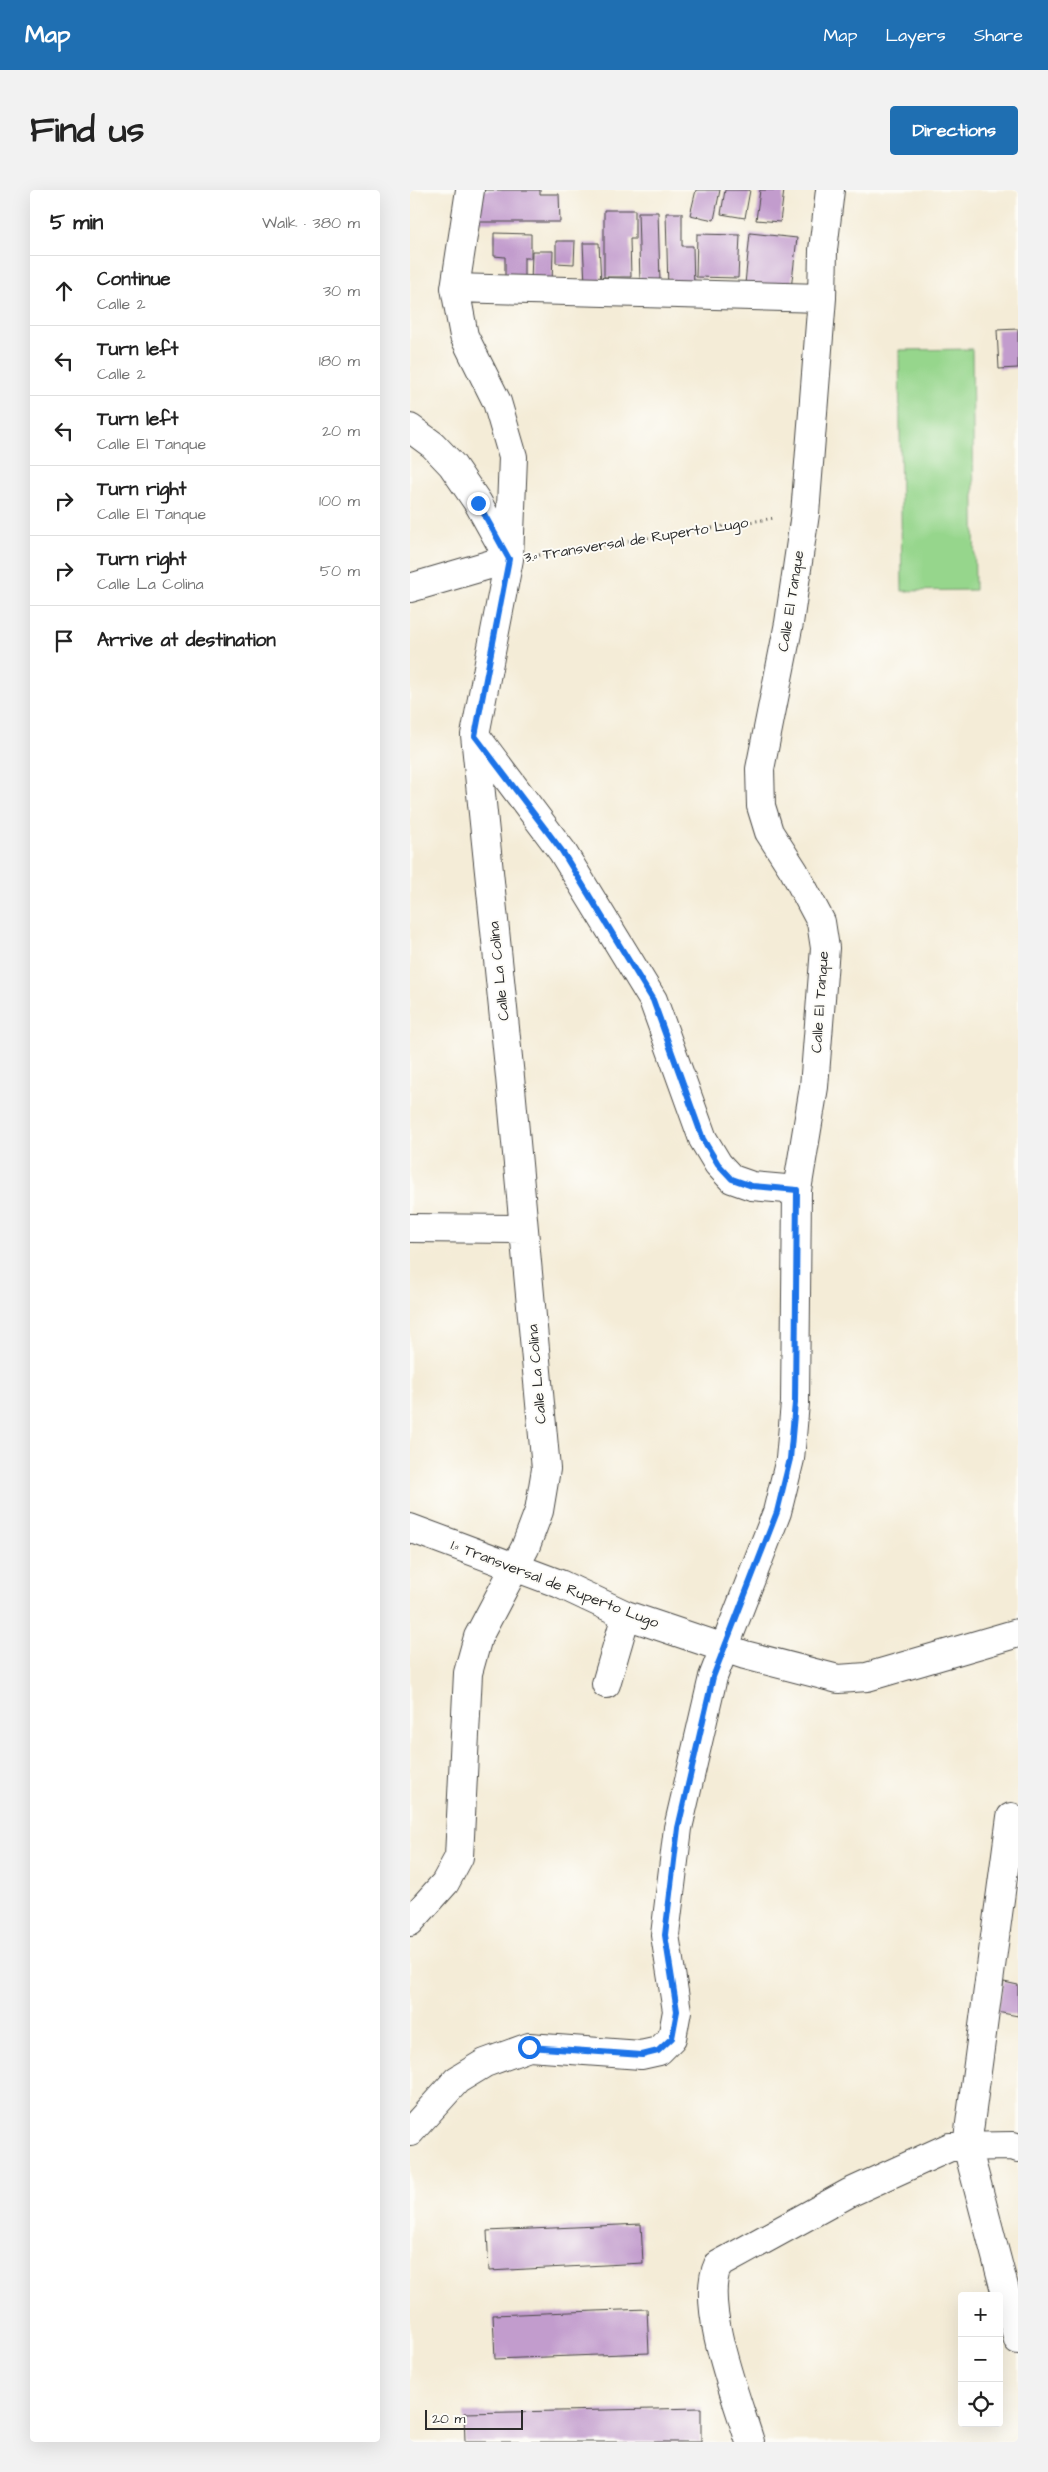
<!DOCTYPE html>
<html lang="en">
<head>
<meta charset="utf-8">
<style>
  body { margin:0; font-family:"Architects Daughter",sans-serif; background:#f2f2f2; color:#222 }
  .controls { position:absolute; right:15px; bottom:15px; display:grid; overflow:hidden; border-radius:5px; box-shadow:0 5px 20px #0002 }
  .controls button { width:45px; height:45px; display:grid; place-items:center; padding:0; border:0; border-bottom:1px solid #e0e0e0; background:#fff; color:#222; font:25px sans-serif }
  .scale { position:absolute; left:15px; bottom:12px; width:98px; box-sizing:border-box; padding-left:5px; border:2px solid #2b2b2b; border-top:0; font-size:14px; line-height:18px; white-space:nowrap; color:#2b2b2b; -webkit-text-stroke:4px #fdfcf7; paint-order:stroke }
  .stop { position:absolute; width:15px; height:15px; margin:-11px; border:4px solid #1a73e8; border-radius:50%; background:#fff }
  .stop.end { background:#1a73e8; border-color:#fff; box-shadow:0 1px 5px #0008 }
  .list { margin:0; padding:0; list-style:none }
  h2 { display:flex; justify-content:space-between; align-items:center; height:65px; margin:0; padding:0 20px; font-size:21px }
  h2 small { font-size:16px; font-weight:400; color:#767676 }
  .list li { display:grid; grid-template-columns:32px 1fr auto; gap:15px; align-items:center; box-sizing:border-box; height:70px; padding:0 20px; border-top:1px solid #e0e0e0 }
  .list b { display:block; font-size:19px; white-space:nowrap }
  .list p { margin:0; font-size:16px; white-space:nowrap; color:#767676 }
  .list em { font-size:16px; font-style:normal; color:#767676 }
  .icon { flex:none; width:28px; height:28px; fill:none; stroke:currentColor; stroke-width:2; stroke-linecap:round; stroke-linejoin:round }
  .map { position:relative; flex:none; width:608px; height:2252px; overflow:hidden; border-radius:5px }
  header { display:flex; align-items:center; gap:30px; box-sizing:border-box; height:70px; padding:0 25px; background:#1f6fb2; color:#fff }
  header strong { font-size:24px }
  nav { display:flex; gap:28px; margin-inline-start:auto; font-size:18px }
  .intro { display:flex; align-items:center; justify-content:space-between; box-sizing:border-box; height:120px; padding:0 30px }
  h1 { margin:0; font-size:35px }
  .button { padding:12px 22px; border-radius:5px; background:#1f6fb2; color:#fff; font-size:18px; font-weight:700 }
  main { display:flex; gap:30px; padding:0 30px }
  aside { flex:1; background:#fff; border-radius:5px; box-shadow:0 5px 20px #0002 }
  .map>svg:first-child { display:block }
  .green { fill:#96d68c; stroke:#60805c }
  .building { fill:#c29ccd }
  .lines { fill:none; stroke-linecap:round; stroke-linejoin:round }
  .minor-casing { stroke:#494845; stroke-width:30 }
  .path { stroke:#494845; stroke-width:3; stroke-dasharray:1 4; stroke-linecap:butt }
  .minor { stroke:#fff; stroke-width:28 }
  .route { stroke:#1a73e8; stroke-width:6 }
  .labels { text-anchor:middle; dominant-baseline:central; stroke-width:4; stroke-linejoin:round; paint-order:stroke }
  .street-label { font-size:15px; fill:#2b2b2b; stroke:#fdfcf7 }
</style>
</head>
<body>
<header>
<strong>Map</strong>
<nav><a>Map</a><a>Layers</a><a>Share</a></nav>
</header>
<div class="intro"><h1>Find us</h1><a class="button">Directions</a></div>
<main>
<aside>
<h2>5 min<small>Walk · 380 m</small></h2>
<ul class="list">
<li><svg class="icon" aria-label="ahead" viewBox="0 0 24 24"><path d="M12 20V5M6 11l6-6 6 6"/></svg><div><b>Continue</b><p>Calle 2</p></div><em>30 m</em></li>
<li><svg class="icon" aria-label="left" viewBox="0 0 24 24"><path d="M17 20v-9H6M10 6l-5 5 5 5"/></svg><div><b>Turn left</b><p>Calle 2</p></div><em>180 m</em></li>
<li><svg class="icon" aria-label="left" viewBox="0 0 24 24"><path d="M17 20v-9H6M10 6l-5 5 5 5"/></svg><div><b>Turn left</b><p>Calle El Tanque</p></div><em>20 m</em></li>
<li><svg class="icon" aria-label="right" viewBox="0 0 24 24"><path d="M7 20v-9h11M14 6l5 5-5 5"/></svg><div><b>Turn right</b><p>Calle El Tanque</p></div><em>100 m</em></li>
<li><svg class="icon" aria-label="right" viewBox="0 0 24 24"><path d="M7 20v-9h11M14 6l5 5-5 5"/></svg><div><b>Turn right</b><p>Calle La Colina</p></div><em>50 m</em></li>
<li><svg class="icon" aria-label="arrive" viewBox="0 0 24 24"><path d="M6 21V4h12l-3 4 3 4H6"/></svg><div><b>Arrive at destination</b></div></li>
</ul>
</aside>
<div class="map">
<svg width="608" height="2252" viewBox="0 0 608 2252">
  <rect width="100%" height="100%" fill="#fdfcf7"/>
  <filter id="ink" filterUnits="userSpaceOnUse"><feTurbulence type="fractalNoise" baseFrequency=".02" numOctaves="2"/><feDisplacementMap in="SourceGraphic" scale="10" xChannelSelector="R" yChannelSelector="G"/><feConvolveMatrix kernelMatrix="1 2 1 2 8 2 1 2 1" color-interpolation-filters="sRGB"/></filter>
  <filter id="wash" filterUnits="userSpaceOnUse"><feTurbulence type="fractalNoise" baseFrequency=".0096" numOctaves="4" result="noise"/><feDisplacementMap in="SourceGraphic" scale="20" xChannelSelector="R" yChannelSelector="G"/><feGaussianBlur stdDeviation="1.12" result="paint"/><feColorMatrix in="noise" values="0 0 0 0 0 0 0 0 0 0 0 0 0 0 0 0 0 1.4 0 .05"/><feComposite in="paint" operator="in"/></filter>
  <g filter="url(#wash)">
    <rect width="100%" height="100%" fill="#f4ecd7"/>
    <!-- green -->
    <path class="green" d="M562,159L565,400L492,401L489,160Z"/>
    <g id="blocks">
      <!-- building -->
      <path class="building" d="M67,0H130V4H149L150,32H63Z
        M286,0H310L304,30L280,25Z
        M315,0H340L335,28L311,24Z
        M350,0H374L370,32L346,30Z
        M194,20H225V49H220L221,87H194Z
        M228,22H248L250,92H230Z
        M256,23H272V56H283L284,99H258Z
        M84,43L121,44V68H114V88L95,97V67L84,66Z
        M340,43L387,48L381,99L335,94Z
        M287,44L330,45L328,88L286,87Z
        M146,51H165L164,74L146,73Z
        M173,53H189L191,93L175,94Z
        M122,61H143L142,94L121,93Z
        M608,139V178L589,179L587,140Z
        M594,1792L608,1795V1826L587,1822Z
        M231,2034L233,2073L79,2081L77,2041Z
        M237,2119L239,2163L85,2169L83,2125Z
        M291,2218V2252H55L54,2223Z"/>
    </g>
  </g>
  <g filter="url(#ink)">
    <use href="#blocks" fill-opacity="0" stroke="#494845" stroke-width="1"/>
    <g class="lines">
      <!-- minor casing -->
      <g class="minor-casing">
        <path id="minor" d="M45,98L412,108
          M0,238L23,255L42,275L68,313L99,369L65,545L100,887L136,1279L129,1321L115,1358L68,1447L58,1483L49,1667L35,1693L0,1732
          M0,398L99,369L103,267L87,212L54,146L45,98L60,0
          M65,545L152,661L243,810L293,949L308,974L322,989L342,996L387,1000L404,897L415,758L411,732L384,681L359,642L351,616L350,579L379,433L395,324L412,108L413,60L420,0
          M0,1038L113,1039
          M0,1338L150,1394L216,1425L335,1465L428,1489L457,1487L608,1443
          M196,1494L216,1425
          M601,1627L557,1956L608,2150
          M0,1942L47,1890L75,1873L119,1857L231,1865L249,1861L262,1848L267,1821L255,1745L268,1638L303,1487L367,1322L380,1269L385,1213L387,1000
          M340,2252C327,2209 289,2114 308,2075L439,2003L540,1957L603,1956L608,1958"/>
      </g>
      <!-- path -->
      <path class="path" d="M129,365L365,328"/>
      <!-- minor -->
      <use href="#minor" class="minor"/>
    </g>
  </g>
  <g class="lines" filter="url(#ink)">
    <!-- route -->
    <path class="route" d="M68,313L99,369L65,546L152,661L243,810L293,949L308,974L322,989L342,996L387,1000L385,1213L380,1269L367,1322L303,1487L268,1638L255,1745L267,1821L262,1848L248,1861L232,1865L119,1857"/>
  </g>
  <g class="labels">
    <!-- street labels -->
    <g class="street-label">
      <text transform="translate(226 350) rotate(-9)">3.ª Transversal de Ruperto Lugo</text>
      <text transform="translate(381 411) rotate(-81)">Calle El Tanque</text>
      <text transform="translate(89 781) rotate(-96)">Calle La Colina</text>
      <text transform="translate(410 812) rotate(-86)">Calle El Tanque</text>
      <text transform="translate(127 1184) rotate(-95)">Calle La Colina</text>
      <text transform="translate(145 1394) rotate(21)">1.ª Transversal de Ruperto Lugo</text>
    </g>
  </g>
</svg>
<div class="controls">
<button>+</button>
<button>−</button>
<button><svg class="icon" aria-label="locate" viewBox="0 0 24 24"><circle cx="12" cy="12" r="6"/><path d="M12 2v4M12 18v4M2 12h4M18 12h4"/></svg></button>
</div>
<div class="scale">20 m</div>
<div class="stop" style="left:119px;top:1857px"></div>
<div class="stop end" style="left:68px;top:313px"></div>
</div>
</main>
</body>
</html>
